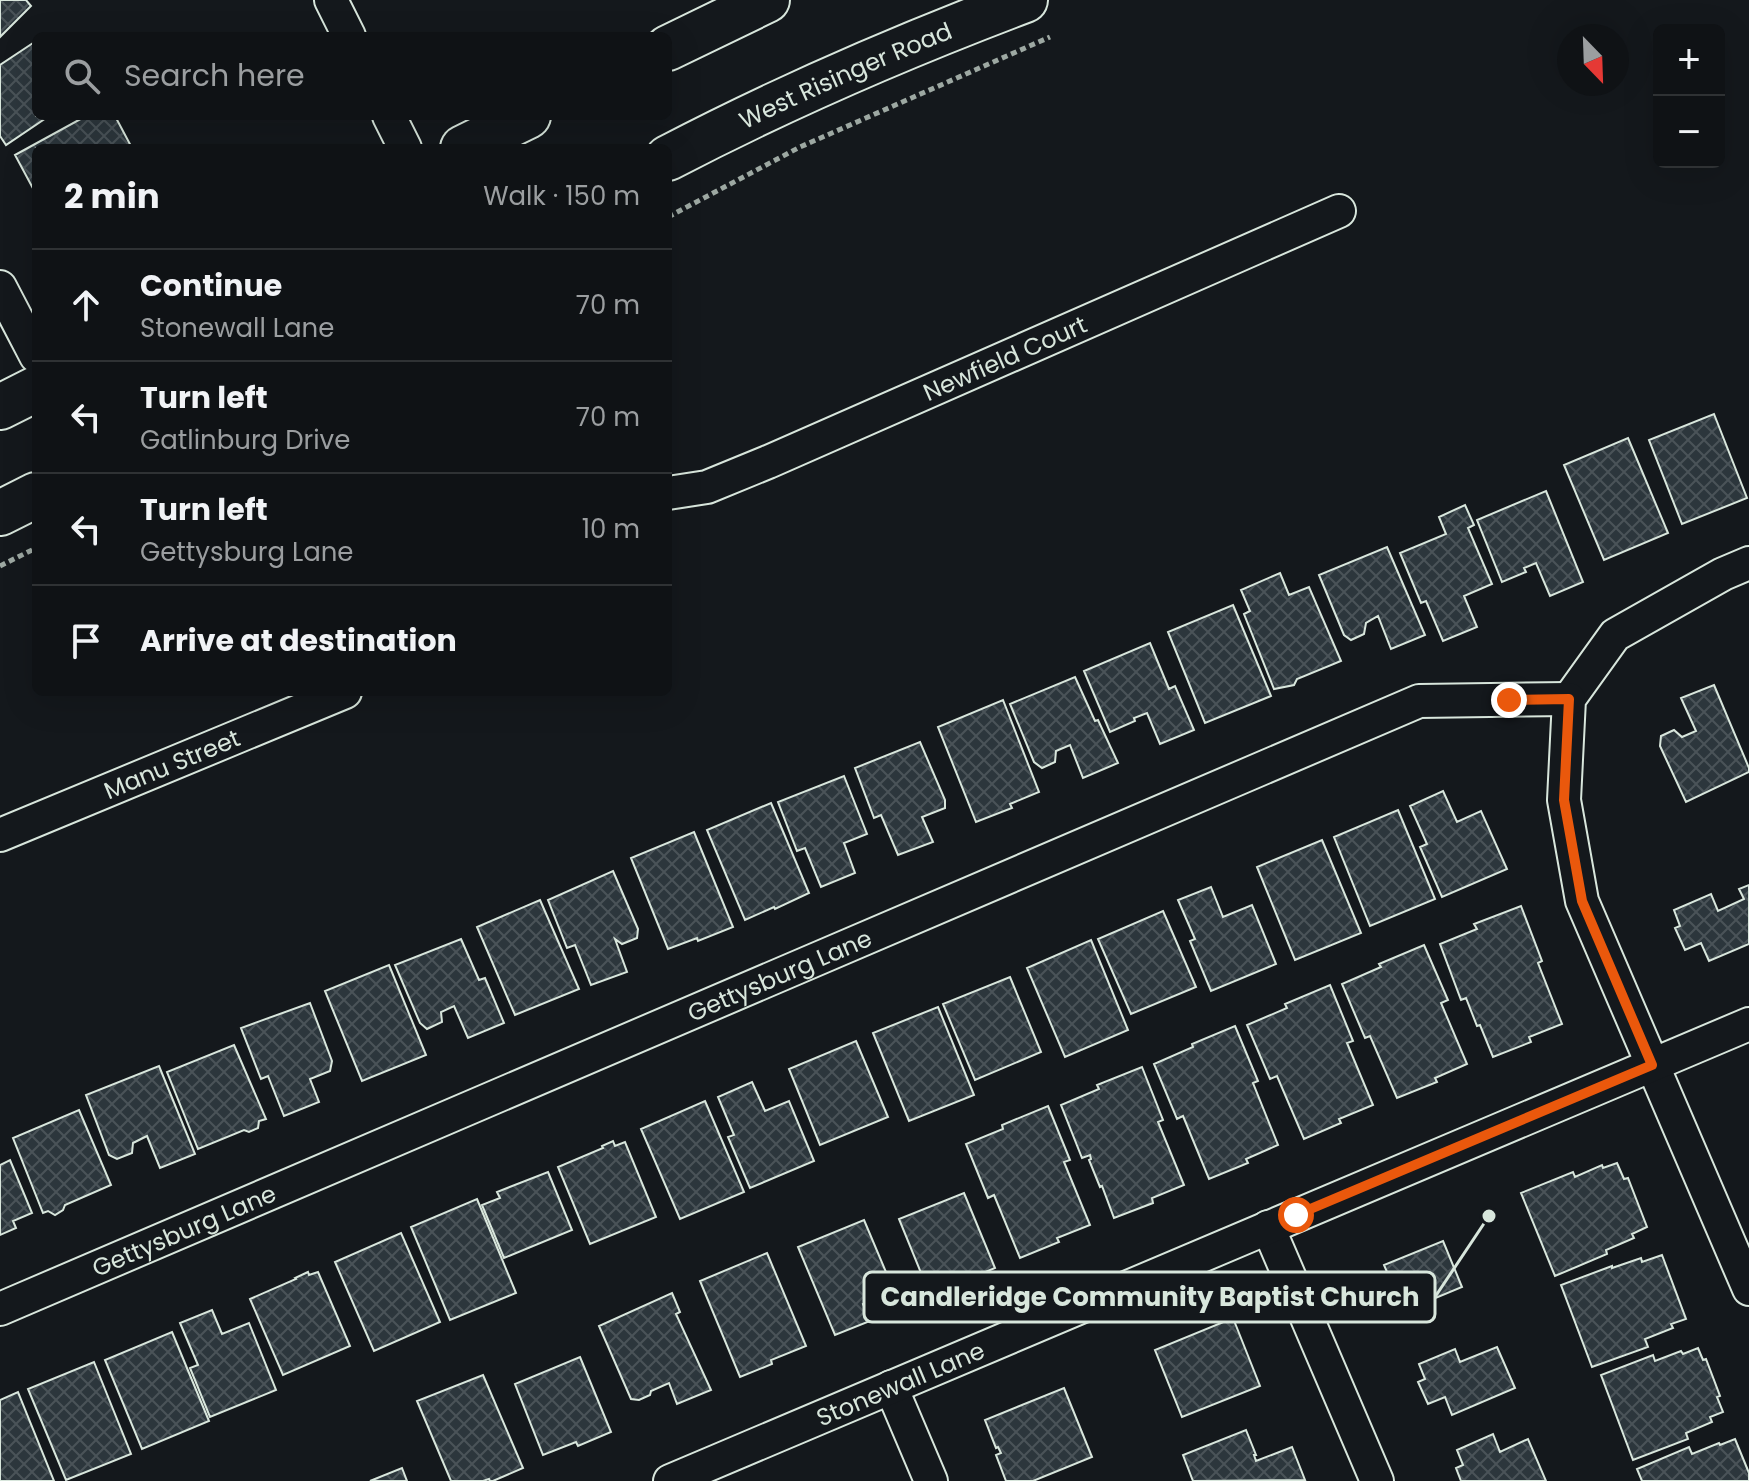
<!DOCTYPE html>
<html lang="en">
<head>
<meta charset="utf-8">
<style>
  body { margin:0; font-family:Poppins,sans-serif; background:#181b1e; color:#f1f3f6 }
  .controls { position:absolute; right:24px; top:24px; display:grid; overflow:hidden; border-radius:12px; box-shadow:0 8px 32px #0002 }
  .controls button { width:72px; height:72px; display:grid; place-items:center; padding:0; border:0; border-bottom:2px solid #2f3234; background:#0f1215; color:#f1f3f6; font:40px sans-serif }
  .compass { position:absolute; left:1557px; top:24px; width:72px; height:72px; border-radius:50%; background:#0f1215; box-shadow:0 8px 32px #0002; rotate:157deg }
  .stop { position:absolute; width:24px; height:24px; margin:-18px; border:6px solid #ea580c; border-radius:50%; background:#fff }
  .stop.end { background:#ea580c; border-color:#fff; box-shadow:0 2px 8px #0008 }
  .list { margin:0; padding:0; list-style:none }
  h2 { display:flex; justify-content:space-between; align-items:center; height:104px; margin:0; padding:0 32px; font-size:34px }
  h2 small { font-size:26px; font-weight:400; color:#9b9ea0 }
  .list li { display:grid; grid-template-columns:52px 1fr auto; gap:24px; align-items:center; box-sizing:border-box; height:112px; padding:0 32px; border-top:2px solid #2f3234 }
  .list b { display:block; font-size:30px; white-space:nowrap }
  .list p { margin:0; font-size:26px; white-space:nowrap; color:#9b9ea0 }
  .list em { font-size:26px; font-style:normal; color:#9b9ea0 }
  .icon { flex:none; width:44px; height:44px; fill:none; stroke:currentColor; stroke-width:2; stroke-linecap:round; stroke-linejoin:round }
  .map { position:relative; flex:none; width:1749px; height:1481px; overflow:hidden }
  .search { position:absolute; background:#0f1215; box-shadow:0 8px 32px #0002; left:32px; top:32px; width:640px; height:88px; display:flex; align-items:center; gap:20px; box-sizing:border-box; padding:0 28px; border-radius:12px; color:#9b9ea0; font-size:30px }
  .panel { position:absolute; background:#0f1215; box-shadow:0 8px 32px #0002; left:32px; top:144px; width:640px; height:552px; border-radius:12px }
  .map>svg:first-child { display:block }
  .building { fill:url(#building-cross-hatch); stroke:#d8e6dc; stroke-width:2 }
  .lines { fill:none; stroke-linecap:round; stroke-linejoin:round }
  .street-casing { stroke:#d8e6dc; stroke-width:36 }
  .secondary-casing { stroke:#d8e6dc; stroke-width:48 }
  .path { stroke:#9da8a2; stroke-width:5; stroke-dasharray:6 4; stroke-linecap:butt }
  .street { stroke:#14181c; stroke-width:32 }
  .secondary { stroke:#14181c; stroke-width:44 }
  .route { stroke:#ea580c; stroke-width:10 }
  .labels { text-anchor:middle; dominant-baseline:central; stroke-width:6; stroke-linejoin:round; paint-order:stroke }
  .street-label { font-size:24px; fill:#d8e6dc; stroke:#14181c }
  .leader { fill:none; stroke:#d8e6dc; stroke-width:3 }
  .callout-dot { fill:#d8e6dc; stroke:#14181c; stroke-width:3 }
  .callout { fill:#14181c; stroke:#d8e6dc; stroke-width:3 }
  .callout-label { font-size:26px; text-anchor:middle; font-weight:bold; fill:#d8e6dc }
</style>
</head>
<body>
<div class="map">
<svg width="1749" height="1481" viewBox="0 0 1749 1481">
  <defs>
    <pattern id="building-cross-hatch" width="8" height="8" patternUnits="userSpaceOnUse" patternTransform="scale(2)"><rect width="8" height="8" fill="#2c363c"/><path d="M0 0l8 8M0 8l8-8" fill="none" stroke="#4a5358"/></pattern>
  </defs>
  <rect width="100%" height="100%" fill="#14181c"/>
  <!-- building -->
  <path class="building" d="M0,0H26L31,6L0,37Z
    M36,41V116H49L6,145L0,136V65Z
    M86,116H115L132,148H36V194L15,155Z
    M1714,414L1747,498L1682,524L1649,440Z
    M1628,438L1668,533L1604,560L1564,465Z
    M1546,491L1583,582L1550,596L1536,563L1524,568L1526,572L1502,582L1477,520Z
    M1465,505L1474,525L1468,528L1492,584L1464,596L1477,627L1443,641L1426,601L1421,603L1400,553L1446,534L1439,517Z
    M1387,547L1425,635L1391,649L1378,616L1366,623L1364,634L1351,640L1344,635L1319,575Z
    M1280,573L1289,595L1309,587L1341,661L1297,679L1294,685L1274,689L1244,614L1250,611L1241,590Z
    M1233,605L1271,696L1205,723L1168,632Z
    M1150,643L1169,689L1175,686L1194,730L1160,744L1147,713L1134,718L1135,721L1110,732L1084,671Z
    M1075,677L1095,721L1098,720L1118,763L1083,778L1070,745L1056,751L1055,762L1042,768L1034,762L1010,704Z
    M1714,685L1749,768V772L1686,802L1660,746L1661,736L1674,730L1682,737L1696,731L1681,698Z
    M1003,700L1039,792L1010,804L1012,808L976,822L938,727Z
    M920,742L945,800V808L922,817L933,842L898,855L881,815L874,818L855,768Z
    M844,776L867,834L844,843L855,873L821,887L805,848L797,851L778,802Z
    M1443,791L1457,822L1481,811L1507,869L1442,897L1420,847L1427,844L1410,806Z
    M771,803L809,893L775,909L774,907L745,920L707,830Z
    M1398,810L1435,899L1370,926L1334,837Z
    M694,832L733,927L698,941L697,938L668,949L631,858Z
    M1322,840L1361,933L1295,960L1257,867Z
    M613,871L638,929L637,938L622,944L615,939L627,972L591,985L575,945L567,948L548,900Z
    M1749,885V944L1709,961L1701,943L1685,950L1675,928L1680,926L1674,910L1711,894L1718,911L1744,899L1739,889Z
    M1211,887L1223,917L1252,905L1276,964L1211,991L1190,941L1195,939L1178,900Z
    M540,900L579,989L515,1015L477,927Z
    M1521,906L1542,961L1538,963L1562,1024L1529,1037L1531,1042L1493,1057L1480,1025L1477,1026L1466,998L1461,1000L1440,944L1477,929L1474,924Z
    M1163,911L1196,987L1131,1014L1098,939Z
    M461,939L479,980L485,978L504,1023L468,1038L454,1006L441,1012L442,1022L427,1029L420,1023L395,965Z
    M1091,940L1128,1030L1065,1057L1027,968Z
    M1424,945L1448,1000L1441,1003L1467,1064L1435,1078L1437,1082L1397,1098L1370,1036L1365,1038L1342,984L1381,967L1379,964Z
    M389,965L426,1055L362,1081L325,991Z
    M1010,977L1041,1052L975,1080L943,1004Z
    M1330,985L1353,1041L1347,1043L1373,1105L1339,1119L1341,1123L1304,1139L1277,1076L1270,1079L1247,1025L1287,1008L1285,1004Z
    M310,1003L332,1061L330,1071L310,1079L319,1102L284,1116L268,1076L261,1079L241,1028Z
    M938,1007L974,1095L909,1121L873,1033Z
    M1235,1026L1258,1081L1253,1083L1278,1145L1246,1159L1248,1163L1209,1179L1183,1116L1177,1119L1154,1064L1193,1047L1192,1044Z
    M856,1041L888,1117L820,1145L789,1069Z
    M234,1045L266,1119L259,1121L258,1128L249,1132L244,1130L198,1149L167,1072Z
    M159,1066L195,1154L160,1168L147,1136L133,1143L132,1153L117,1159L109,1155L86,1095Z
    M1142,1067L1163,1120L1158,1122L1184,1185L1152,1198L1153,1203L1114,1218L1102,1186L1100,1187L1089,1160L1091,1159L1090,1155L1082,1158L1061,1105L1099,1089L1097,1085Z
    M752,1082L765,1111L789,1101L814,1161L750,1188L728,1137L734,1135L718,1097Z
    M705,1101L744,1192L680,1219L641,1129Z
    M1048,1106L1070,1160L1064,1162L1090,1225L1057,1238L1059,1242L1020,1258L994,1195L988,1198L966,1144L1003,1129L1002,1125Z
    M79,1110L111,1185L65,1205L63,1210L55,1215L48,1211L43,1213L13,1138Z
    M613,1141L615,1146L625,1142L656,1217L590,1244L558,1167L603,1148L602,1146Z
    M10,1160L32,1213L13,1221L16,1228L0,1235V1165Z
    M1617,1163L1624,1179L1628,1178L1647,1227L1632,1234L1634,1238L1606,1250L1607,1254L1555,1276L1521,1193L1573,1172L1575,1177L1602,1165L1603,1168Z
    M548,1172L572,1230L504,1258L482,1205L500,1198L497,1192Z
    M964,1193L995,1268L971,1278L969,1274L928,1290L899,1219Z
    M477,1199L516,1293L450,1320L411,1227Z
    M864,1220L894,1291L863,1304L870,1321L835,1335L798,1247Z
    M401,1233L440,1322L374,1351L335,1262Z
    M1443,1241L1462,1287L1390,1317L1380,1292L1393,1286L1384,1265Z
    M767,1253L806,1346L771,1360L772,1364L740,1377L700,1281Z
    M1662,1255L1686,1319L1671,1324L1673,1328L1645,1339L1648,1347L1592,1367L1561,1285L1612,1266V1268L1641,1258L1642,1262Z
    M308,1272L309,1275L318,1272L350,1346L283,1375L250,1299L296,1279L295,1278Z
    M672,1293L680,1312L676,1314L711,1390L677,1404L669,1383L651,1391L650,1395L639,1400L631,1399L599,1326Z
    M212,1310L222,1334L249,1323L276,1390L210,1417L190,1368L198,1365L180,1323Z
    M1233,1318L1260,1386L1182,1417L1155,1350Z
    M172,1332L209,1421L142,1449L105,1360Z
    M1497,1347L1515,1388L1452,1415L1445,1397L1428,1404L1418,1382L1425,1379L1419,1364L1455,1349L1460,1362Z
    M1698,1348L1703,1360L1706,1359L1720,1396L1717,1397L1723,1412L1710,1417L1712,1422L1686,1433L1688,1439L1633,1460L1601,1375L1653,1355L1655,1361L1681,1351L1683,1354Z
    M580,1357L611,1432L578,1446L576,1442L543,1455L515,1384Z
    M94,1362L131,1454L66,1480L28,1389Z
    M483,1375L523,1468L493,1481H490L489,1479L483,1481H451L417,1401Z
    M1064,1388L1092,1457L1033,1481H1006L996,1455L1001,1453L998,1447L996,1448L985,1420Z
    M18,1392L54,1481H0V1400Z
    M1246,1430L1256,1455H1254L1256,1461L1292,1447L1305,1480L1193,1481L1183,1455Z
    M1493,1434L1500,1452L1528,1439L1546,1481H1461L1456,1468L1463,1465L1457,1450Z
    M1735,1439L1749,1473V1481H1642L1637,1469L1689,1447L1692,1454L1719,1443L1720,1445Z
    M402,1468L407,1481H370Z"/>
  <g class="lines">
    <!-- street casing -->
    <g class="street-casing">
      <g id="street">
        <path d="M331,0L349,36"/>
        <path d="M389,116L405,148"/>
        <path d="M0,287L36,356"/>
        <path id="s1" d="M668,493L707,487L768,462L1339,211"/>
        <path d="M1749,563L1723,574L1615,635L1569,699L1564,800L1582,901L1749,1289"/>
        <path id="s2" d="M0,835L345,692"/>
        <path d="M1268,1227L1377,1481"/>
        <path id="s3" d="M0,1309L1419,701L1569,699"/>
        <path d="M891,1387L931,1481"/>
        <path id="s4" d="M670,1481L1749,1024"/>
      </g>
    </g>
    <!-- secondary casing -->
    <g class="secondary-casing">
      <g id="secondary">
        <path d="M668,48L767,0"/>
        <path d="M463,148L528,116"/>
        <path id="s5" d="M668,158C783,98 903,46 1025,0"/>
        <path d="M0,407L36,389"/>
        <path d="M0,513L36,495"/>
      </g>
    </g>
    <!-- path -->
    <path class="path" d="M668,217L800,147L1050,37
      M0,566L36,548"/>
    <!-- street -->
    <use href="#street" class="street"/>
    <!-- secondary -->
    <use href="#secondary" class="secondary"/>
  </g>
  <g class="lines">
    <!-- route -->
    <path class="route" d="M1296,1215L1652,1065L1582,901L1564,800L1569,699L1509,700"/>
  </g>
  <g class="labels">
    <!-- street labels -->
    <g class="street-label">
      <text stroke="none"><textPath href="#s5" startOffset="196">West Risinger Road</textPath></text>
      <text stroke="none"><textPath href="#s1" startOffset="364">Newfield Court</textPath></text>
      <text stroke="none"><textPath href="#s2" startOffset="186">Manu Street</textPath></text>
      <text stroke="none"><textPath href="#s3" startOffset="848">Gettysburg Lane</textPath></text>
      <text stroke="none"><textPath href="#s3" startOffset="200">Gettysburg Lane</textPath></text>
      <text stroke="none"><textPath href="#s4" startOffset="250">Stonewall Lane</textPath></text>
    </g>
  </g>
  <!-- callouts -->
  <path class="leader" d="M1489 1216L1435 1297"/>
  <circle class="callout-dot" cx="1489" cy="1216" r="8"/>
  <rect class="callout" x="864" y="1272" width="571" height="50" rx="8"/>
  <g class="callout-label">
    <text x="1150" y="1306">Candleridge Community Baptist Church</text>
  </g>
</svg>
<div class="controls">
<button>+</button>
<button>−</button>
</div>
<svg class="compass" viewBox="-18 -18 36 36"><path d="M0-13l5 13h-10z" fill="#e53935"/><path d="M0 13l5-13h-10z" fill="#9b9ea0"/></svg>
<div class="stop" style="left:1296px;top:1215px"></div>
<div class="stop end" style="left:1509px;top:700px"></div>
<div class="search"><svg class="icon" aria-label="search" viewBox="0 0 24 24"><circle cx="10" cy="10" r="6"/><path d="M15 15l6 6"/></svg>Search here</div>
<section class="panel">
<h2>2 min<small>Walk · 150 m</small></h2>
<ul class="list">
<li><svg class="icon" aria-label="ahead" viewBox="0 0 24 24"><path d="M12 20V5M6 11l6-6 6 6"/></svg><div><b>Continue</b><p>Stonewall Lane</p></div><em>70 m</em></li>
<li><svg class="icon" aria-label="left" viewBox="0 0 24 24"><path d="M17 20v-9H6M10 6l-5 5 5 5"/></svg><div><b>Turn left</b><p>Gatlinburg Drive</p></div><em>70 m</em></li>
<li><svg class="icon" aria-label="left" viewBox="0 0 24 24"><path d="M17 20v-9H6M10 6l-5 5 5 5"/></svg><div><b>Turn left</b><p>Gettysburg Lane</p></div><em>10 m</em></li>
<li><svg class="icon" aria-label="arrive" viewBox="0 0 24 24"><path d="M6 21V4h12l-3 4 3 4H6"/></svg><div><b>Arrive at destination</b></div></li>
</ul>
</section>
</div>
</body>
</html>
